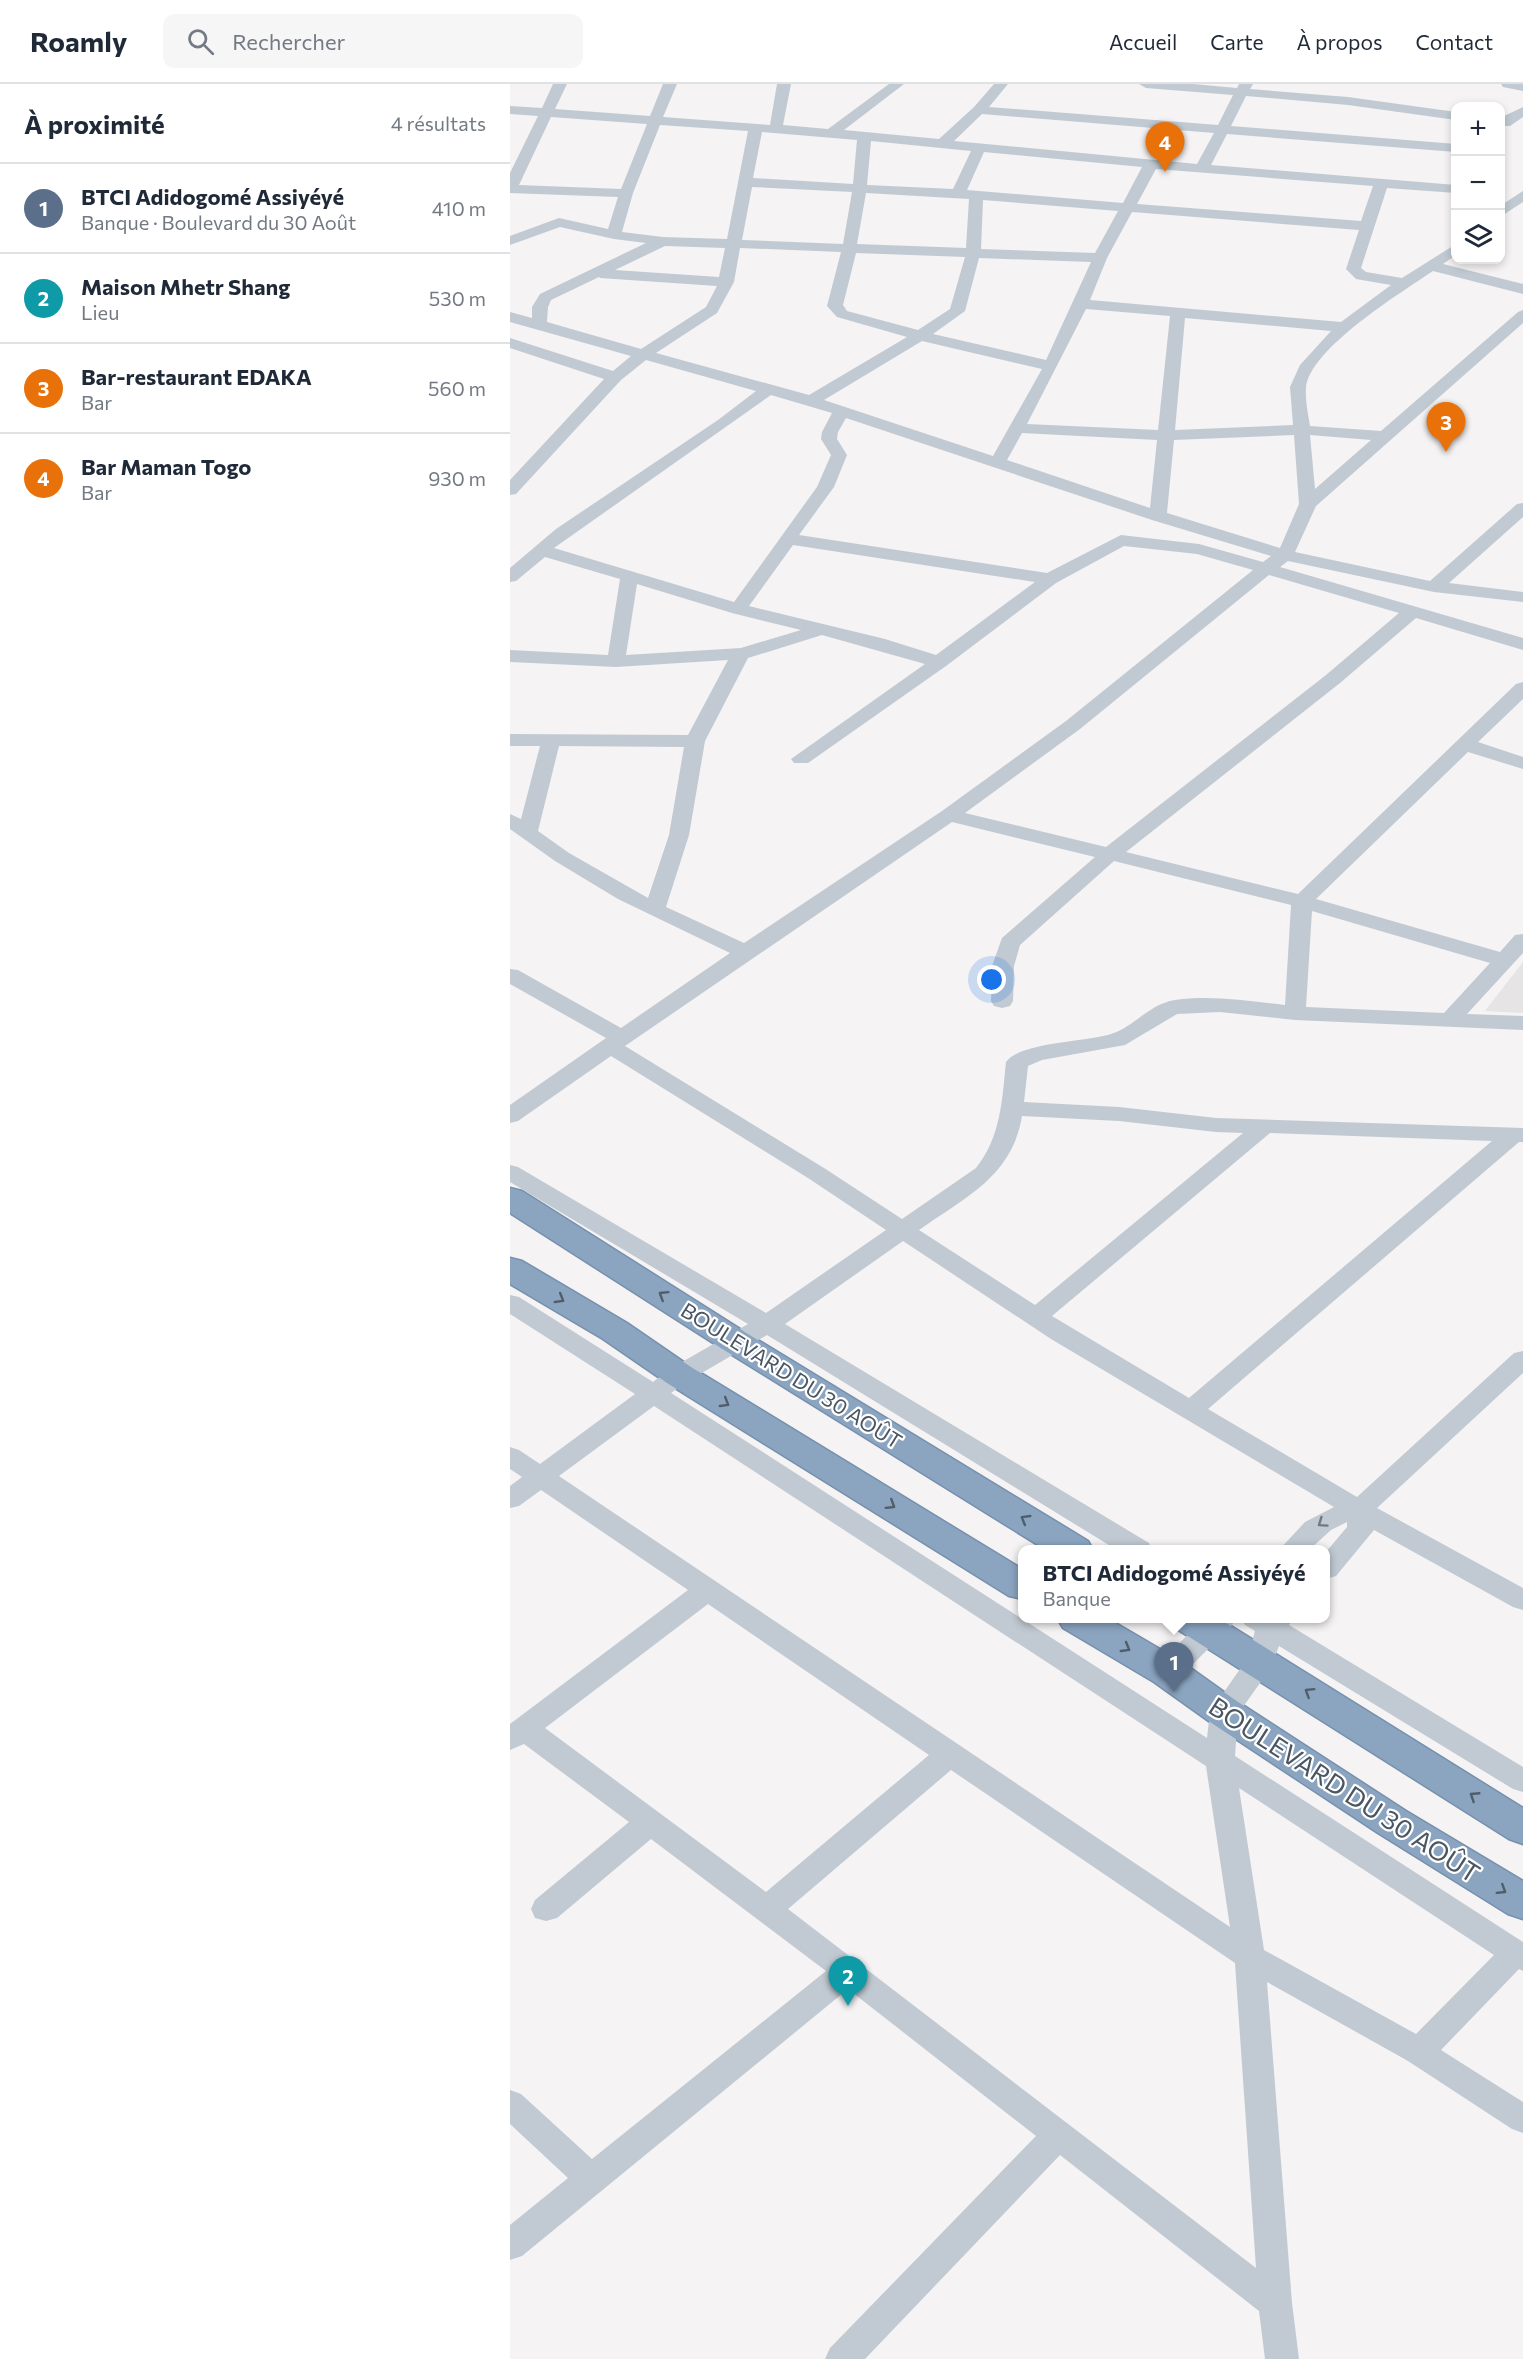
<!DOCTYPE html>
<html lang="fr">
<head>
<meta charset="utf-8">
<style>
  body { margin:0; font-family:Commissioner,sans-serif; background:#f6f6f7; color:#1f2937 }
  .controls { position:absolute; right:18px; top:18px; display:grid; overflow:hidden; border-radius:12px; box-shadow:0 3px 9px #0003 }
  .controls button { width:54px; height:54px; display:grid; place-items:center; padding:0; border:0; border-bottom:2px solid #e0e1e3; background:#fff; color:#1f2937; font:30px sans-serif }
  .you { position:absolute; left:482px; top:896px; width:21px; height:21px; margin:-15px; border:4px solid #fff; border-radius:50%; background:#1a73e8; box-shadow:0 0 0 9px #1a73e833 }
  .badge { display:grid; place-items:center; width:39px; height:39px; border-radius:50%; background:#1a73e8; color:#fff; font-size:20px; font-weight:700 }
  .pin { position:absolute; translate:-50% -50px; filter:drop-shadow(0 2px 3px #0008) }
  .pin::after { content:''; position:absolute; top:32px; width:21px; height:18px; background:inherit; clip-path:polygon(0 0,100% 0,50% 100%) }
  .popup { position:absolute; left:508px; top:1461px; width:312px; height:78px; box-sizing:border-box; display:grid; place-content:center; border-radius:12px; background:#fff; filter:drop-shadow(0 2px 4px #0005); font-size:20px; white-space:nowrap; color:#747a83 }
  .popup b { font-size:22px; color:#1f2937 }
  .popup::after { content:''; position:absolute; left:50%; top:100%; margin-left:-12px; border:12px solid transparent; border-top-color:#fff }
  .list { margin:0; padding:0; list-style:none }
  h2 { display:flex; justify-content:space-between; align-items:center; height:78px; margin:0; padding:0 24px; font-size:26px }
  h2 small { font-size:20px; font-weight:400; color:#747a83 }
  .list li { display:grid; grid-template-columns:39px 1fr auto; gap:18px; align-items:center; box-sizing:border-box; height:90px; padding:0 24px; border-top:2px solid #e0e1e3 }
  .list b { display:block; font-size:22px; white-space:nowrap }
  .list p { margin:0; font-size:20px; white-space:nowrap; color:#747a83 }
  .list em { font-size:20px; font-style:normal; color:#747a83 }
  .icon { flex:none; width:33px; height:33px; fill:none; stroke:currentColor; stroke-width:2; stroke-linecap:round; stroke-linejoin:round }
  .map { position:relative; flex:none; width:1013px; height:2275px; overflow:hidden }
  header { display:flex; align-items:center; gap:36px; box-sizing:border-box; height:84px; padding:0 30px; background:#fff; border-bottom:2px solid #e0e1e3 }
  header strong { font-size:28px }
  nav { display:flex; gap:33px; margin-inline-start:auto; font-size:21px }
  .search { width:420px; height:54px; background:#f6f6f7; display:flex; align-items:center; gap:15px; box-sizing:border-box; padding:0 21px; border-radius:12px; color:#747a83; font-size:22px }
  main { display:flex }
  aside { flex:1; background:#fff }
  .map>svg:first-child { display:block }
  .education { fill:#e6e4e5 }
  .lines { fill:none; stroke-linecap:round; stroke-linejoin:round }
  .highway-casing { stroke:#7690ad; stroke-width:3 }
  .minor { fill:#c1cad2; fill-rule:evenodd }
  .highway { fill:#8ba5c1; fill-rule:evenodd }
  .oneway { stroke:#505e6b }
  .oneway2 { stroke:#6e7983 }
  .labels { text-anchor:middle; dominant-baseline:central; stroke-width:4.5; stroke-linejoin:round; paint-order:stroke }
  .street-label { font-size:21px; fill:#4a5661; stroke:#fff }
  .near-street-label { font-size:26px; fill:#4a5661; stroke:#fff }
</style>
</head>
<body>
<header>
<strong>Roamly</strong>
<div class="search"><svg class="icon" aria-label="search" viewBox="0 0 24 24"><circle cx="10" cy="10" r="6"/><path d="M15 15l6 6"/></svg>Rechercher</div>
<nav><a>Accueil</a><a>Carte</a><a>À propos</a><a>Contact</a></nav>
</header>
<main>
<aside>
<h2>À proximité<small>4 résultats</small></h2>
<ul class="list">
<li><span class="badge" style="background:#5c6f8a">1</span><div><b>BTCI Adidogomé Assiyéyé</b><p>Banque · Boulevard du 30 Août</p></div><em>410 m</em></li>
<li><span class="badge" style="background:#0f9aa8">2</span><div><b>Maison Mhetr Shang</b><p>Lieu</p></div><em>530 m</em></li>
<li><span class="badge" style="background:#e8710a">3</span><div><b>Bar-restaurant EDAKA</b><p>Bar</p></div><em>560 m</em></li>
<li><span class="badge" style="background:#e8710a">4</span><div><b>Bar Maman Togo</b><p>Bar</p></div><em>930 m</em></li>
</ul>
</aside>
<div class="map">
<svg width="1013" height="2275" viewBox="0 0 1013 2275">
  <rect width="100%" height="100%" fill="#f5f3f3"/>
  <!-- education -->
  <path class="education" d="M1013,878V929L975,927L978,923Z"/>
  <g class="lines">
    <!-- highway casing -->
    <g class="highway-casing">
      <path id="highway" d="M0,1104L12,1107L238,1250L578,1457L583,1466H536L214,1266L0,1129Z
        M0,1174L12,1177L117,1239L181,1283L512,1485V1515L499,1512L157,1299L93,1255L0,1200Z
        M547,1534H597L672,1578L728,1618L896,1727L1013,1797V1835L998,1830L868,1749L700,1638L644,1598L553,1544Z
        M659,1534H708L1013,1724V1760L999,1755L665,1544Z"/>
    </g>
    <!-- minor -->
    <path class="minor" d="M43,0H57L45,25L140,32L153,0H167L153,33L260,41L267,0H281L273,41L318,45L379,0H394L334,46L429,55L464,23L484,0H498L479,23L708,41L723,11L636,4L629,0H683L727,4L729,0H743L740,5L838,13L946,28V36L838,21L736,12L721,42L946,60V68L717,50L701,81L946,101V109L877,104L851,184L856,188L892,194L946,160V171L933,180L1013,200V210L923,187C892,208 799,265 796,304C795,316 798,330 800,342L871,347L1008,228L1013,226V239L806,422L785,468L920,497L1007,420L1013,419V433L939,499L1013,508V518L924,508L778,477L770,483L1013,554V566L906,534L830,599L616,768L788,810L1006,600L1013,598V615L968,658L1013,673V685L958,668L806,815L990,868L1005,851L1013,850V869L957,930L1013,932V946L785,936L710,928L667,930L615,961L532,976L518,982L514,1018L609,1023L706,1034L1013,1044V1058H1009L698,1325L847,1413L1004,1269L1013,1267V1289L867,1424L1013,1504V1526L1003,1523L864,1446L826,1492L816,1495V1468L837,1443V1438L821,1446L799,1466H769L795,1438L824,1423L541,1255L393,1157L275,1240L639,1459L642,1466H607L257,1251L178,1297L161,1309L697,1654L700,1628L737,1575L745,1547L735,1541L731,1534H783L779,1541L1013,1683V1708L1003,1705L769,1562L760,1585L728,1630L725,1672L1013,1858V1887L1009,1885L931,1966L1013,2018V2049L1002,2045L898,1977L757,1898L782,2219L789,2275H755L749,2227L550,2071L355,2275H315L320,2264L526,2052L338,1905L12,2172L0,2176V2141L58,2094L0,2040V2006L11,2010L82,2075L316,1887L141,1755L47,1834L36,1837L25,1834L21,1825L25,1816L119,1738L14,1660L0,1666V1640L178,1506L31,1406L9,1422L0,1424V1402L12,1393L0,1385V1363L9,1366L30,1380L125,1310L0,1230V1211L9,1213L143,1298L160,1285L238,1240L0,1098V1081L8,1083L256,1229L376,1146L298,1094L101,972L8,1037L0,1039V1021L96,954L0,900V885L8,886L111,944L220,869L108,815L45,777L0,745V730L11,735L30,662H0V650L178,651L218,576L106,583L0,578V566L98,571L110,495L35,473L6,497L0,498V484L46,445L208,336L246,307L136,276L111,296L6,410L0,411V396L94,295L0,264V254L103,287L121,272L0,238V228L22,234V223L30,210L136,159L104,155L50,143L0,161V152L49,134L98,145L108,113L0,109V89L28,32L0,30V22L32,24ZM472,30L704,49L687,80L444,57ZM41,33L137,40L111,105L9,101ZM150,41L238,47L217,155L153,153L112,148L123,109ZM252,48L347,56L343,100L243,94ZM361,57L461,67L443,105L357,101ZM474,68L632,83L613,119L457,106ZM646,85L863,102L851,137L627,120ZM242,103L342,108L333,160L232,156ZM356,109L459,115L456,164L347,160ZM473,116L608,127L585,169L471,165ZM622,128L849,146L836,185L846,195L881,201L831,238L580,216L597,174ZM155,162L215,164L209,193L105,186ZM230,164L331,168L317,222L327,233L397,253L299,311L146,269L207,229L224,198ZM346,169L455,173L440,225L408,246L337,227L333,221ZM469,174L581,178L536,276L423,250L455,227ZM89,193L90,194L207,202L196,223L131,265L37,238L38,223L41,216ZM576,225L660,232L648,346L517,340ZM675,234L821,247L790,281L780,303L783,341L665,346ZM412,257L532,285L483,372L314,316ZM261,311L322,329L312,348L311,355L321,371L307,403L224,518L44,464ZM336,334L642,436L761,472L753,478L689,460L611,451L537,489L289,451L324,403L337,371L327,355L328,348ZM512,349L647,356L640,424L497,376ZM784,351L789,420L770,464L657,429L664,356ZM800,351L861,356L805,405ZM283,461L525,498L426,571L375,555L239,522ZM614,462L687,470L743,486L556,637L432,727L234,859L156,823L179,751L195,657L238,574L312,551L415,580L281,675L284,679H298L436,582L546,499ZM759,491L889,529L816,591L596,763L455,729L570,645ZM127,500L222,529L291,546L231,564L116,571ZM49,662L174,663L159,751L138,814L59,769L28,747ZM442,738L585,773L492,854L482,882L481,917L484,922L492,924L500,922L503,917L504,882L510,861L604,777L781,821L775,921C738,917 701,911 665,916C639,920 624,943 601,950C577,958 510,958 496,978C492,1016 491,1053 466,1084L392,1135L314,1084L115,962ZM802,827L980,879L934,929L796,923ZM512,1032L609,1037L706,1048L733,1049L525,1221L409,1146C455,1113 502,1093 512,1032ZM760,1049L982,1057L679,1314L542,1232ZM144,1322L696,1682L720,1843L49,1392ZM198,1520L419,1671L256,1808L35,1644ZM441,1686L725,1879L746,2184L278,1825ZM729,1704L984,1871L906,1950L754,1866Z
      M991,0H1013V7L993,3Z
      M1013,23V33L1000,42H990V34Z
      M1013,107V118L990,133V122Z
      M694,1534H726L722,1541L668,1595L658,1598L648,1595L644,1588L648,1581Z"/>
    <!-- highway -->
    <use href="#highway" class="highway"/>
  </g>
  <!-- one-way arrows -->
  <defs><path id="oneway-chevron" d="M-2-3.5L2.5 0L-2 3.5" fill="none" stroke-width="1.6" stroke-linecap="round" stroke-linejoin="round" transform="scale(1.5)"/></defs>
  <g class="oneway">
    <use href="#oneway-chevron" transform="translate(153 1211) rotate(-148)"/>
    <use href="#oneway-chevron" transform="translate(50 1215) rotate(31)"/>
    <use href="#oneway-chevron" transform="translate(215 1319) rotate(31)"/>
    <use href="#oneway-chevron" transform="translate(381 1421) rotate(32)"/>
    <use href="#oneway-chevron" transform="translate(515 1435) rotate(-149)"/>
    <use href="#oneway-chevron" transform="translate(616 1564) rotate(30)"/>
    <use href="#oneway-chevron" transform="translate(799 1608) rotate(-148)"/>
    <use href="#oneway-chevron" transform="translate(964 1712) rotate(-147)"/>
    <use href="#oneway-chevron" transform="translate(992 1806) rotate(32)"/>
  </g>
  <use class="oneway2" href="#oneway-chevron" transform="translate(812 1439) rotate(145)"/>
  <g class="labels">
    <!-- street labels -->
    <g class="street-label">
      <text transform="translate(282 1291) rotate(32)">BOULEVARD DU 30 AOÛT</text>
    </g>
    <!-- near-street labels -->
    <g class="near-street-label">
      <text transform="translate(835 1705) rotate(33)">BOULEVARD DU 30 AOÛT</text>
    </g>
  </g>
</svg>
<div class="controls">
<button>+</button>
<button>−</button>
<button><svg class="icon" aria-label="layers" viewBox="0 0 24 24"><path d="M12 4l9 5-9 5-9-5zM3 14l9 5 9-5"/></svg></button>
</div>
<div class="you"></div>
<div class="pin badge" style="left:664px;top:1608px;background:#5c6f8a">1</div>
<div class="popup"><b>BTCI Adidogomé Assiyéyé</b>Banque</div>
<div class="pin badge" style="left:338px;top:1922px;background:#0f9aa8">2</div>
<div class="pin badge" style="left:936px;top:368px;background:#e8710a">3</div>
<div class="pin badge" style="left:655px;top:88px;background:#e8710a">4</div>
</div>
</main>
</body>
</html>
